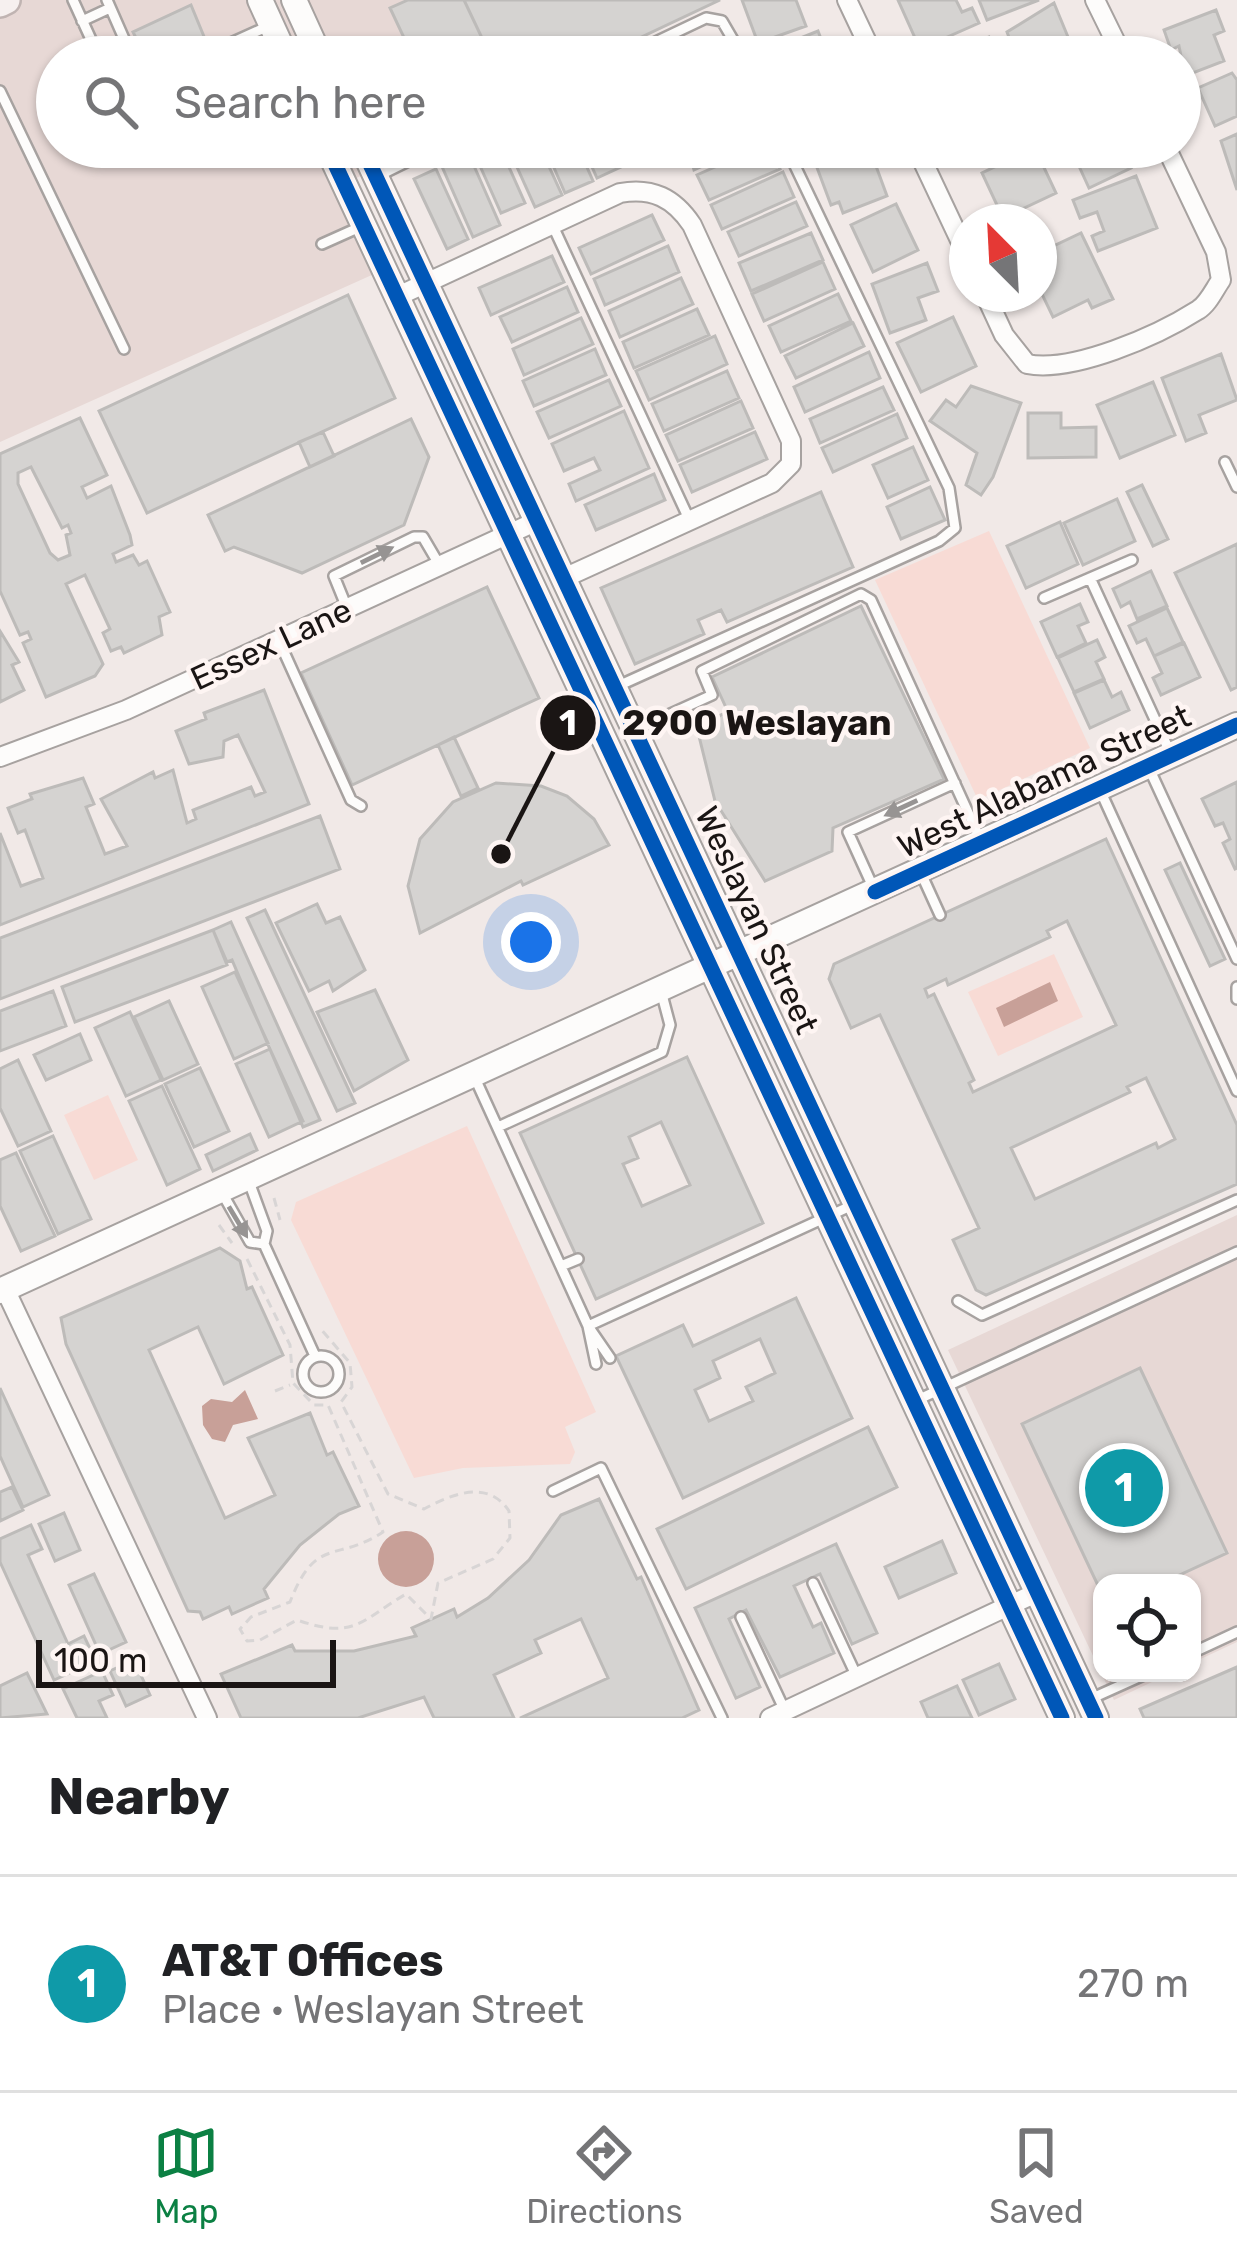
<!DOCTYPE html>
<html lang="en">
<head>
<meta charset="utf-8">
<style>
  body { margin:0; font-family:Rubik,sans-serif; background:#f2f2f2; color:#202124 }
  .controls { position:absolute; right:36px; bottom:36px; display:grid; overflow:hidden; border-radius:24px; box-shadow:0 3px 9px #0004 }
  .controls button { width:108px; height:108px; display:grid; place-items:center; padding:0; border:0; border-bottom:3px solid #e0e0e0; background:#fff; color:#202124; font:60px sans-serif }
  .compass { position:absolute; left:949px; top:204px; width:108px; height:108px; border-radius:50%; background:#fff; box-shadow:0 3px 9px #0004; rotate:336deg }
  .scale { position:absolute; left:36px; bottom:30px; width:300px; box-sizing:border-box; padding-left:12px; border:6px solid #1a1514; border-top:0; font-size:33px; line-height:42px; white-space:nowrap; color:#1a1514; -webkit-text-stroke:9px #fef5f3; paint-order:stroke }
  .you { position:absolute; left:531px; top:942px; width:42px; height:42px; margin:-30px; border:9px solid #fff; border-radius:50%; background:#1a73e8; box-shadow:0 0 0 18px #1a73e833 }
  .badge { display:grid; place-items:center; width:78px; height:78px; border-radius:50%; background:#0b8043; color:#fff; font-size:39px; font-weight:700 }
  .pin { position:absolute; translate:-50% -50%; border:6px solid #fff; box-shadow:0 3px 12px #0006 }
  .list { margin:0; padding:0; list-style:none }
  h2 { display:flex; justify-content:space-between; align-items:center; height:156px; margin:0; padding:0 48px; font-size:51px }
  h2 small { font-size:39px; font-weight:400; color:#757577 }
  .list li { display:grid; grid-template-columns:78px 1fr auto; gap:36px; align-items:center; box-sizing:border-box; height:216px; padding:0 48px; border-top:3px solid #e0e0e0 }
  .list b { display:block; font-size:45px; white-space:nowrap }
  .list p { margin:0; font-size:39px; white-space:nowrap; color:#757577 }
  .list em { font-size:39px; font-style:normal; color:#757577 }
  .icon { flex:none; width:66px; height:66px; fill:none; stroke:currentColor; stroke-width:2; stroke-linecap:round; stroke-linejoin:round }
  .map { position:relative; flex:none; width:1237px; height:1718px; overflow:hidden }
  .search { position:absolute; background:#fff; box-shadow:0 3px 9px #0004; left:36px; right:36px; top:36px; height:132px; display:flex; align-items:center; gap:30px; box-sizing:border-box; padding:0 42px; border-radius:66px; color:#757577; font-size:45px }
  .sheet { height:372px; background:#fff }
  nav { display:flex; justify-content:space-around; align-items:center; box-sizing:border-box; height:168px; border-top:3px solid #e0e0e0; background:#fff; font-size:33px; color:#757577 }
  nav a { display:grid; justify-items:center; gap:6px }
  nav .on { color:#0b8043 }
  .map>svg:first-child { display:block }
  .built { fill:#e7d8d5 }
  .green { fill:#f8dbd5 }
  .water { fill:#c8a098 }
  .building { fill:#d5d3d1; stroke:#bdbbb9; stroke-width:3; fill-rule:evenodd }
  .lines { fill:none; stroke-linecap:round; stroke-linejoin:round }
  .lane-casing { stroke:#a7a2a0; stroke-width:14 }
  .street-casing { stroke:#a7a2a0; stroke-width:22 }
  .secondary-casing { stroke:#a7a2a0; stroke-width:28 }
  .primary-casing { stroke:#c0b4b2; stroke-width:32 }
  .path { stroke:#d8d5d5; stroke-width:3; stroke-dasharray:9 6; stroke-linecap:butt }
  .lane { stroke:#fdfcfb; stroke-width:9 }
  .street { stroke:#fdfcfb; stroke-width:18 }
  .secondary { stroke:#fdfcfb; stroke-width:24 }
  .primary { stroke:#f6f0ef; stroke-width:27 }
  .cycleway-casing { stroke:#fef5f3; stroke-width:22 }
  .cycleway { stroke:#0057b8; stroke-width:15 }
  .oneway { fill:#979493 }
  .labels { text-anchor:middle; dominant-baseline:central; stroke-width:9; stroke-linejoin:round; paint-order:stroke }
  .street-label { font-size:33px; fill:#1a1514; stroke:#fef5f3 }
  .leader { fill:none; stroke:#1a1514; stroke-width:4.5 }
  .callout-dot { fill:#1a1514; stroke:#fef5f3; stroke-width:4.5 }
  .mark-label { font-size:36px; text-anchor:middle; font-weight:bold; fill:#fff }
  .callout-label { font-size:36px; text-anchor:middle; font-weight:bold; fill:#1a1514; stroke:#fef5f3; stroke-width:9; stroke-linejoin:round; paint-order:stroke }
</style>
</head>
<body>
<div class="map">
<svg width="1237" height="1718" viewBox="0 0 1237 1718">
  <rect width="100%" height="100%" fill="#f1e9e7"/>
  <!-- built -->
  <path class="built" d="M0,0H720L604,57H57V147H420L334,189L374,274L0,442Z
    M1237,1215V1642L1192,1663V1583H1102V1673H1171L1114,1700L948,1350Z"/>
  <!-- green -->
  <path class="green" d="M989,531L1090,748L978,800L875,580Z
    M1054,954L1083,1017L998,1056L968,992Z
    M108,1095L138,1160L94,1180L64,1115Z
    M467,1126L596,1412L565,1427L575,1452L570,1464L463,1468L414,1478L291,1220L296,1202Z"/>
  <!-- water -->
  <path class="water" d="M1050,982L1058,1001L1004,1027L996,1008Z
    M245,1390L258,1419L233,1425L225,1442L212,1439L203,1425L202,1406L211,1399L232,1402Z
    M378 1559a28 28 0 1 1 56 0a28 28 0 1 1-56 0Z"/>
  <!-- building -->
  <path class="building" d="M408,0H464L491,57H413L390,8Z
    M464,0H720L599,57H491Z
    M742,0H796L806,26L758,43Z
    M898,0H956L962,12L972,8L979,23L920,49Z
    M979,0H1039L987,20Z
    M1054,3L1075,54L1007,57L1005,52L1013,48L1007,32Z
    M191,5L205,39L167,57H150L146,41L139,44L133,32Z
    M1216,10L1224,31L1214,35L1224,61L1185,76L1179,46L1171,50L1164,30Z
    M818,31L828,57H765L763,53Z
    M989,37L997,57H939Z
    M690,41L695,52L717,42L724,57H665L664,53Z
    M1232,73L1237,80V116L1215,126L1198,88Z
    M1237,134V190L1221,141Z
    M500,147L525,203L501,213L472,148Z
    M508,147H540L562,195L535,207Z
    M545,147H578L593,181L565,193Z
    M583,147H614L623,166L597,178Z
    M688,147H745L694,170Z
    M760,147H770L780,169L709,200L697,175Z
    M869,147L887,196L843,213L839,202L831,205L816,165Z
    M1085,147H1121L1131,168L1089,188L1078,164L1090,158Z
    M467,150L500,225L473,237L440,162Z
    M1028,151L1033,162L1040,159L1056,193L1003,218L982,173Z
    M436,169L468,239L447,249L414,179Z
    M783,172L794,197L722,229L711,205Z
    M1136,176L1157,228L1098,251L1092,236L1104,231L1097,212L1080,218L1073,200Z
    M796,202L807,226L739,256L728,232Z
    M896,204L918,250L873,272L851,225Z
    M652,215L664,240L591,274L579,248Z
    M811,233L823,260L751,291L739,263Z
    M1081,233L1113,299L1092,308L1088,300L1053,317L1039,288V275L1050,270L1041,252Z
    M668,246L679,272L605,305L594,279Z
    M552,256L564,282L491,315L479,288Z
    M823,262L835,289L764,321L752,294Z
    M927,263L938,291L918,298L926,320L890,333L872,284Z
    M681,278L693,304L620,337L609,311Z
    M567,287L578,312L512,342L500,317Z
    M838,294L851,321L781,352L769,326Z
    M348,295L395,398L147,513L99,411Z
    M697,309L709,335L634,368L623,342Z
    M953,317L976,366L921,392L897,343Z
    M581,318L593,344L524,375L513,349Z
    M853,323L864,346L796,378L785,356Z
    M715,336L727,364L649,400L636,371Z
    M595,349L606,375L534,406L523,381Z
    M869,352L880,378L805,412L794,387Z
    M1221,354L1237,400L1199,415L1206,433L1186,441L1162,378Z
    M727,371L739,398L664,431L652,404Z
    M609,380L621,406L549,438L537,412Z
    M1153,382L1175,435L1120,458L1097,405Z
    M971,386L1021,403L993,477L981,495L966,485L977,453L930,421L946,400L956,407Z
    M883,387L894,410L820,443L810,419Z
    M741,401L753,428L678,461L666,435Z
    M624,411L649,468L576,501L569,484L600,470L594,458L564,471L552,444Z
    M1028,413H1061V428L1096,427V457L1028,458Z
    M897,414L907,438L833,472L822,448Z
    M80,418L107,475L82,487L87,498L111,486L130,535L132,545L113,554L116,562L133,555L139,565L147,561L170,612L159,617L162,635L124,653L121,647L111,651L103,633L110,629L85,575L66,584L103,664L95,676L46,697L23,643L31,639L28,632L20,635L0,591V454ZM31,467L62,528L68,525L71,533L66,535L70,555L58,560L50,553L18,484V473Z
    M411,419L429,457L404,525L302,573L234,547L225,551L208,515Z
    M323,432L334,456L310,467L299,442Z
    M755,432L767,459L692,492L680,465Z
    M913,447L928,480L888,498L873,465Z
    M654,474L665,500L596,530L585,505Z
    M1142,485L1168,539L1153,546L1127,492Z
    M930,487L945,520L901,539L887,507Z
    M821,492L853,567L727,622L721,610L698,620L704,634L635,664L601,588Z
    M1117,499L1135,541L1083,565L1064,523Z
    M1060,522L1078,564L1026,588L1007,546Z
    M1237,544V687L1231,690L1175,573Z
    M1151,571L1167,606L1137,619L1130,602L1121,607L1113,589Z
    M487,587L539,698L352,785L301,673Z
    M1080,604L1088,622L1078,626L1086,643L1057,657L1041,622Z
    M861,606L944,779L833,828L832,851L765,881L715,801L695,720L702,713L714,718L728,712L712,677Z
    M1167,608L1183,642L1154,656L1146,639L1137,643L1129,626Z
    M0,631L19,662L12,665L24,690L0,702Z
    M1097,640L1105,657L1096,662L1104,679L1074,692L1058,658Z
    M1184,643L1200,677L1161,695L1153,678L1162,673L1154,656Z
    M1104,680L1112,697L1121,692L1129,710L1090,728L1074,693Z
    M264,690L309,804L0,925V833L21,886L43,878L25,830L18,833L8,808L32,799L30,794L83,778L94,804L86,807L105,854L127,846L101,799L153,772L155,778L173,770L187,823L196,819L193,810L251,787L255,796L265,792L238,735L224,741L223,757L189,764L176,731L206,719L204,713Z
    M454,737L478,788L461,796L438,745Z
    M1237,782V868L1235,869L1223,843L1230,839L1223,823L1215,826L1202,799Z
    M496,783L541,786L567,796L594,819L609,845L523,885L521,881L420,933L408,886L420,839L453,802Z
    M320,816L340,869L0,999V938Z
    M1106,839L1237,1125V1184L986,1295L976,1290L953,1240L979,1228L880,1015L851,1028L829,979L834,964ZM1067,921L1116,1025L973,1092L969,1083L974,1080L934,994L928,997L925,989L946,979L948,985L1050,937L1047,931ZM1146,1078L1175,1139L1158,1148L1156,1143L1035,1199L1011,1148L1130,1092L1127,1087Z
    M1180,863L1225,959L1210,966L1165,870Z
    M317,904L326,923L340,917L365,970L333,991L329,981L309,991L276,923Z
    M265,910L355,1103L337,1111L247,918Z
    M231,922L320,1120L303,1127L232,960L227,962L213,930Z
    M213,930L227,965L75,1022L62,987Z
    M235,972L268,1043L234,1059L202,987Z
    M375,990L408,1060L354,1091L317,1012Z
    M53,991L66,1026L0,1051V1011Z
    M169,1001L198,1064L163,1080L134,1017Z
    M130,1012L161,1080L126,1096L95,1028Z
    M80,1034L91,1060L46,1080L34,1055Z
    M270,1049L303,1121L269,1137L236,1064Z
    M687,1057L763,1223L596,1299L520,1133ZM661,1122L690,1185L642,1206L623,1164L638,1158L629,1137Z
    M18,1060L51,1131L18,1146L0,1108V1069Z
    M200,1068L229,1131L194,1147L165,1084Z
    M162,1086L200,1169L167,1185L129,1101Z
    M250,1134L257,1150L213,1171L206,1155Z
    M53,1136L91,1219L58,1234L20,1151Z
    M16,1153L55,1236L21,1251L0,1206V1160Z
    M220,1248L240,1261L247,1289L252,1287L283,1355L224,1384L198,1327L149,1350L225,1518L275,1495L248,1438L310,1413L327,1455L333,1452L359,1506L339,1514L300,1545L264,1589L268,1598L232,1614L229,1607L203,1619L200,1612L188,1611L66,1344L61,1318Z
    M796,1298L852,1418L683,1498L616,1356L683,1325L693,1346ZM760,1339L775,1373L746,1387L753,1401L709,1421L695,1390L720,1378L713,1361Z
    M1140,1368L1227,1553L1162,1583H1102V1594L1022,1424Z
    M0,1388L49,1495L23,1507L0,1456Z
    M868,1427L897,1487L686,1589L657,1529Z
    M12,1487L23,1510L0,1521V1492Z
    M599,1499L637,1579L641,1577L699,1710L682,1718H520L608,1678L581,1619L535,1640L541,1653L494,1675L514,1718H434L424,1697L358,1718H241L221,1674L292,1645L295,1651H354L416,1636L412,1628L454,1609L457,1617L488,1598L529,1560L561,1515Z
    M64,1513L80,1550L55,1561L39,1524Z
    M31,1525L42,1549L28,1555L68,1644L84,1636L96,1661L54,1680L0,1562V1539Z
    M942,1541L956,1573L899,1598L885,1567Z
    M836,1544L877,1633L852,1644L820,1574L794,1586L813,1627L821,1623L834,1653L780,1677L746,1610L729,1619L760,1687L736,1698L695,1608Z
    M94,1574L126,1642L100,1654L69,1585Z
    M134,1660L150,1695L126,1706L110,1671Z
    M999,1664L1015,1699L979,1715L963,1680Z
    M1237,1667V1718H1144L1140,1709Z
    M102,1671L113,1695L99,1701L107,1718H77L63,1689Z
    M27,1673L47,1714L0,1718V1686Z
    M957,1686L972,1718H928L921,1702Z"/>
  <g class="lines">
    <!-- lane casing -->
    <g class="lane-casing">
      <path id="lane" d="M73,0L99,57
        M107,0L132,57
        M82,21L110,8
        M211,52L271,25
        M624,57L706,18L722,21L743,57
        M0,91L124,349
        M376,177L437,147
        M552,224L689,519
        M322,244L360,227
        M1225,462L1237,487
        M1090,578L1169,750
        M1044,598L1132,560
        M347,608L334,576L414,537H423L440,566
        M279,641L351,800L361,806
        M618,686L939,541L955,528L949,488L786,147
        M635,730L712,695L702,671L861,594L871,600L981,841
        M1148,766L1237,959
        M1100,790L1237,1091
        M920,871L940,915
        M873,887L848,832L955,783
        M1237,987V999
        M474,1076L588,1326L610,1358
        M498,1127L662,1052L670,1025L661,991
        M248,1179L267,1231L264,1244L315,1356
        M221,1191L250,1242L264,1244
        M561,1266L578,1259
        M958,1301L982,1315L1237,1200
        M588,1326L855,1204
        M588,1326L596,1364
        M303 1374a18 18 0 1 1 36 0a18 18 0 1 1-36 0Z
        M915,1401L1237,1252
        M553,1491L601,1468L722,1718
        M813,1583L857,1677
        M741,1617L785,1711
        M1192,1653L1237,1632
        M1088,1700L1148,1673"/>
    </g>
    <!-- street casing -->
    <g class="street-casing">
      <path id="street" d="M847,0L874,57
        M1095,0L1123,57
        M916,147L967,255
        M985,294L1004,335L1027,364C1073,373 1157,336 1198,310C1208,304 1214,290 1221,280L1216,252L1166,147
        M396,297L620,193C652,187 674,198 692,225L791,441V464L772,483L564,578
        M0,757L126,710L537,521
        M5,1289L207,1718
        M770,1718L1036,1593"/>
    </g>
    <!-- secondary casing -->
    <g class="secondary-casing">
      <path id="secondary" d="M260,0L286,57
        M294,0L320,57
        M327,147L1062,1718
        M362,147L1096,1718
        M0,1291L1237,725"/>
    </g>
    <!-- primary casing -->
    <g class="primary-casing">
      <path id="primary" d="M0,3L6,0"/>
    </g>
    <!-- path -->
    <path class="path" d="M274,1198L280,1220
      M219,1225L232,1243
      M247,1259L290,1345L293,1383L314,1405H328L383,1532C336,1563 316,1535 290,1602L251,1617L240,1629L247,1641L260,1640L297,1620C355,1640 360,1621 406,1594L431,1619L438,1583L493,1559L510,1538L509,1511C488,1479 452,1494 424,1509L388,1494L341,1402L352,1387L350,1363L320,1328
      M275,1391L290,1385"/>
    <!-- lane -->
    <use href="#lane" class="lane"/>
    <!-- street -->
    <use href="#street" class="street"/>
    <!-- secondary -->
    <use href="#secondary" class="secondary"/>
    <!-- primary -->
    <use href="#primary" class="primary"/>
    <!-- cycleway casing -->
    <g class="cycleway-casing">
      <path id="cycleway" d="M327,147L1062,1718
        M362,147L1096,1718
        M875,892L1237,725"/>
    </g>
    <!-- cycleway -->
    <use href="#cycleway" class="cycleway"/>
  </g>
  <!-- one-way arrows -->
  <defs><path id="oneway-solid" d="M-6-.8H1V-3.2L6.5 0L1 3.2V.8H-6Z" transform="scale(3)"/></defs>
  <g class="oneway">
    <use href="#oneway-solid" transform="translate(377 555) rotate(-26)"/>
    <use href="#oneway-solid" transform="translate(901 808) rotate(155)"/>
    <use href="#oneway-solid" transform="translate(238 1222) rotate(59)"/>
  </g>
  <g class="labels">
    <!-- street labels -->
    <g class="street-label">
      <text transform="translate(271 644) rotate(-25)">Essex Lane</text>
      <text transform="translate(1044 781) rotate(-25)">West Alabama Street</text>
      <text transform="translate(757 920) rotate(65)">Weslayan Street</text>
    </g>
  </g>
  <!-- callouts -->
  <path class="leader" d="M501 854L568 723"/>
  <g class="callout-dot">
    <circle cx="501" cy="854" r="12"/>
    <circle cx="568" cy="723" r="30"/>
  </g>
  <g class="mark-label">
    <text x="568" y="735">1</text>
  </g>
  <g class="callout-label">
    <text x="757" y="735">2900 Weslayan</text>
  </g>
</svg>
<div class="controls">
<button><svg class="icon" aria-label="locate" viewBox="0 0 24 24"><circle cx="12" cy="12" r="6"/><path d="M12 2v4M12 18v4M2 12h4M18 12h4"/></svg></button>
</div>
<svg class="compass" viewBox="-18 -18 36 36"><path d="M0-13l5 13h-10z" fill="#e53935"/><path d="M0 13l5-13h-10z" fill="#757577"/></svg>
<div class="scale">100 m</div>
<div class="you"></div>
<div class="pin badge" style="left:1124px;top:1488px;background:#0f9aa8">1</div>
<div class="search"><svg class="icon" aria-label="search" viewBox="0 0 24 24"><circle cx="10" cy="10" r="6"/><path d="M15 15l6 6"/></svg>Search here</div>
</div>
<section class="sheet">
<h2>Nearby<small></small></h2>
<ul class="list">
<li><span class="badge" style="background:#0f9aa8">1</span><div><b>AT&amp;T Offices</b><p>Place · Weslayan Street</p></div><em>270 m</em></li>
</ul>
</section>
<nav>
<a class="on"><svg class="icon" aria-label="map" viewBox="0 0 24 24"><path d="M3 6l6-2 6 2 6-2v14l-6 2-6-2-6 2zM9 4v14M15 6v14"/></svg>Map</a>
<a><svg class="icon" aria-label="directions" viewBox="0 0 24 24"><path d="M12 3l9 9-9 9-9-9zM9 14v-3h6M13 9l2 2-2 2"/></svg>Directions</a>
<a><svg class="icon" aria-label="saved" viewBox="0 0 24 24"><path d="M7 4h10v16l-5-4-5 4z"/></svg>Saved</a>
</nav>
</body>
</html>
